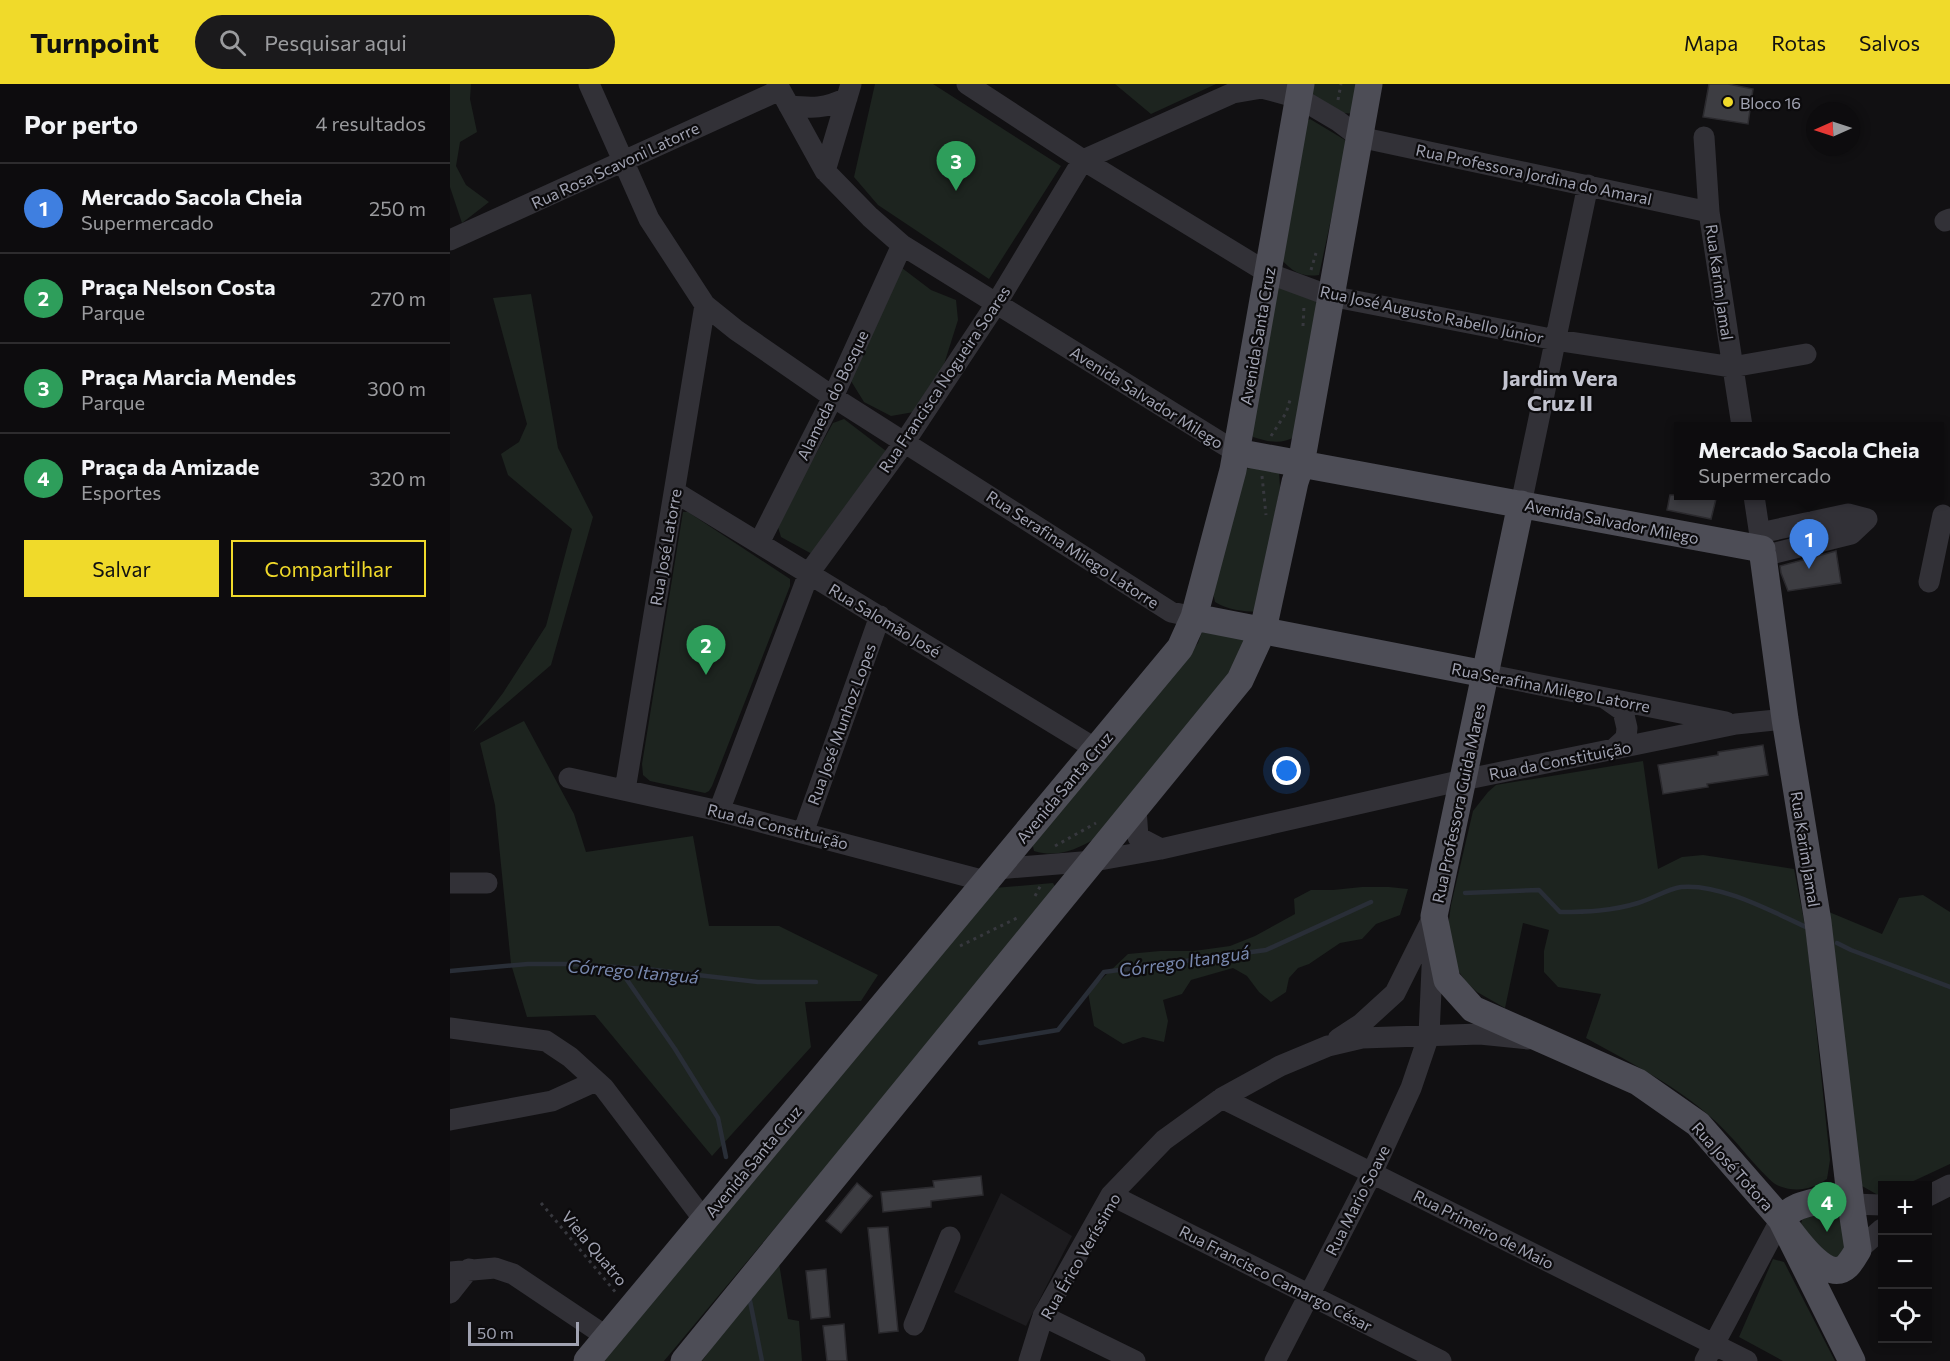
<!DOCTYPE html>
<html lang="pt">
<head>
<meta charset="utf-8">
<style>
  body { margin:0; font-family:Commissioner,sans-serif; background:#1b1a1c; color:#f1f3f6 }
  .controls { position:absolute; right:18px; bottom:18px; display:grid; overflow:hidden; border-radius:0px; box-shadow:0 3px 9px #0003 }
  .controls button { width:54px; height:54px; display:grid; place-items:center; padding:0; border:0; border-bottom:2px solid #2d2c2e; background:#0d0c0e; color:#f1f3f6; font:30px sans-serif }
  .compass { position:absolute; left:1356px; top:18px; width:54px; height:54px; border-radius:50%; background:#0d0c0e; box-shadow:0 3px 9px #0003; rotate:267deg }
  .scale { position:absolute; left:18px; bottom:15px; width:111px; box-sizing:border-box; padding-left:6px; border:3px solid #a1a3b2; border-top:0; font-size:16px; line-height:21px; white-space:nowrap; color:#a1a3b2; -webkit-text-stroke:4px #0c0b0d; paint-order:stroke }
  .you { position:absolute; left:837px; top:687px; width:21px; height:21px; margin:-15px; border:4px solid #fff; border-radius:50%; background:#1a73e8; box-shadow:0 0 0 9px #1a73e833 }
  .badge { display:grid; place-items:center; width:39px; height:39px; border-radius:50%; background:#f0da2a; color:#fff; font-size:20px; font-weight:700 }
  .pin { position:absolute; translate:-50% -50px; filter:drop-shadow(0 2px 3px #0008) }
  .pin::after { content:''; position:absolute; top:32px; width:21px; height:18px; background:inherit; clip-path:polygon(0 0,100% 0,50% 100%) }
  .popup { position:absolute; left:1224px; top:338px; width:270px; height:78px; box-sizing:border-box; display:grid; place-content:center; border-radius:0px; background:#0d0c0e; filter:drop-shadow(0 2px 4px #0005); font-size:20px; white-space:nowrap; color:#9a9b9e }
  .popup b { font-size:22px; color:#f1f3f6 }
  .popup::after { content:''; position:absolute; left:50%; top:100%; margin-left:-12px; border:12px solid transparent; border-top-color:#0d0c0e }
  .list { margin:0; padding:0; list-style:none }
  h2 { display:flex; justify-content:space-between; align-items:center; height:78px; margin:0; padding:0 24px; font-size:26px }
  h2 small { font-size:20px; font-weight:400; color:#9a9b9e }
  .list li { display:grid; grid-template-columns:39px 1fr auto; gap:18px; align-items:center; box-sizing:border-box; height:90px; padding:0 24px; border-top:2px solid #2d2c2e }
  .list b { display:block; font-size:22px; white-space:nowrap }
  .list p { margin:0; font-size:20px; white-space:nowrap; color:#9a9b9e }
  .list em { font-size:20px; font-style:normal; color:#9a9b9e }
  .actions { display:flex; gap:12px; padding:18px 24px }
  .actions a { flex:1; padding:14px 0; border:2px solid #f0da2a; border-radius:0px; text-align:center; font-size:21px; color:#f0da2a }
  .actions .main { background:#f0da2a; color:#111 }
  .icon { flex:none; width:33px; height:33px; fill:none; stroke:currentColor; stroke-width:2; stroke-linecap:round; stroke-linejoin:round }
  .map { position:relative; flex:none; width:1500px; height:1277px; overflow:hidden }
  header { display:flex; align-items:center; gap:36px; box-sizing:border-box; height:84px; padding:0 30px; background:#f0da2a; color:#111 }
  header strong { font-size:28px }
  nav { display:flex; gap:33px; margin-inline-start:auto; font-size:21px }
  .search { width:420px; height:54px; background:#1b1a1c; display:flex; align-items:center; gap:15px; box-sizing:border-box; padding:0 21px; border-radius:33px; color:#9a9b9e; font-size:22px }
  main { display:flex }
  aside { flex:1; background:#0d0c0e }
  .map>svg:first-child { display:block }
  .built { fill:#1d1c1f }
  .green { fill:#1d241f }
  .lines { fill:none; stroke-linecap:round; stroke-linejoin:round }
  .stream { stroke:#292e37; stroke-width:4.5 }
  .building { fill:#3d3d42; stroke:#2b2a2e; stroke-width:1.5 }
  .path { stroke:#37383e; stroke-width:3; stroke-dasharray:3 4.5; stroke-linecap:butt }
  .minor { stroke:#323137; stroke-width:21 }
  .major { stroke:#4d4d56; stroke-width:27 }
  .poi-dot { fill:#f0da2a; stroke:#0c0b0d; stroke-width:2 }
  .labels { text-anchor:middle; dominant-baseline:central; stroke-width:4.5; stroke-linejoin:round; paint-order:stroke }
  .poi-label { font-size:16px; fill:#a1a3b2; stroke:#0c0b0d; text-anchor:start }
  .street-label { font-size:16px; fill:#a1a3b2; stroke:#0c0b0d }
  .water-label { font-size:18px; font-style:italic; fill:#7888ae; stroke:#0c0b0d }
  .district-label { font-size:22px; font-weight:bold; fill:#c2c3cf; stroke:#0c0b0d }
</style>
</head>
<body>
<header>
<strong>Turnpoint</strong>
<div class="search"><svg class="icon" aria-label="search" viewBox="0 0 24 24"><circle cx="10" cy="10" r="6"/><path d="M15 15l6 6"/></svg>Pesquisar aqui</div>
<nav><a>Mapa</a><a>Rotas</a><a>Salvos</a></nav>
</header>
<main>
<aside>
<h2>Por perto<small>4 resultados</small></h2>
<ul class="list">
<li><span class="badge" style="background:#3f7fe0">1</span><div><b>Mercado Sacola Cheia</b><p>Supermercado</p></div><em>250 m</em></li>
<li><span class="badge" style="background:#2e9e5b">2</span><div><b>Praça Nelson Costa</b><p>Parque</p></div><em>270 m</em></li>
<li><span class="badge" style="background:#2e9e5b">3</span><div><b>Praça Marcia Mendes</b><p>Parque</p></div><em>300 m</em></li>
<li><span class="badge" style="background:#2e9e5b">4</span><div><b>Praça da Amizade</b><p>Esportes</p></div><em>320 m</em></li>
</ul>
<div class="actions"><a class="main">Salvar</a><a>Compartilhar</a></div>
</aside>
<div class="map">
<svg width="1500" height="1277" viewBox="0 0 1500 1277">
  <rect width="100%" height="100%" fill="#111012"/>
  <!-- built -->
  <path class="built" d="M551,1109L622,1152L576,1242L504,1208Z"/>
  <!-- green -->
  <path class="green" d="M0,0H21L20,15L27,48L10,58L6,82L16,101L39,118L12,139L0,103Z
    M425,0H483L611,82L539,195L428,121L404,93Z
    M665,0H766L701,30Z
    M860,0H913L904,30L894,29L862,11Z
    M860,35L895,56L896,65L869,191C849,194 839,185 827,170L850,42Z
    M452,184L481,206L506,216L508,236L489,296L464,328L441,332L414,318L401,297Z
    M832,200L865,216L869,226L846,352C831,361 819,358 803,353L796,339L822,204Z
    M81,210L108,364L143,433L101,581L23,648L53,609L96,542L122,445L58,391L51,370L69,358L77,340L43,214Z
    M394,335L436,367L362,470L331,453L327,440L383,339Z
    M811,382L829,388L830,403L807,528C792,527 778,526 765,518L762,504L794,385Z
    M233,428H238L340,495V502L262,702L259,707L255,709L200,697L193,691L192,680Z
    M753,545L789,549L797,559L788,582L646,754C626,766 607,774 584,767L582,758L590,748L748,559Z
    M74,637L124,730L136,768L243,752L259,842H329L428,891L411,917L355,918L361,963L262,1072L145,931L77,933L61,880L45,721L30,659Z
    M1193,677L1208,785L1232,773L1253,771L1344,785L1356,847L1380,1076L1377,1095C1362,1105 1347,1109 1329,1102C1319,1099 1290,1062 1281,1053C1242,1009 1186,982 1136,954L1151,910L1108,903L1094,888V867L1099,846L1073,839L1055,924L1027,908L1016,898L1005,882L998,843L1001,821L1023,727L1038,708L1046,701Z
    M603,799L607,806L214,1277H151L544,804Z
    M912,803H939L958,805L950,831L926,840L912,855L890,859L859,880L848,884L839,894L836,908L821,918L809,908L797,892L783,884L741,896L732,910L713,916L718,937L714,958L693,953L673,960L644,942L638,908L678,870L710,867H744L780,862L805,852L845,830L844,815L861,806H883Z
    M1473,811L1500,828V1080L1455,1101L1432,1102V1110L1428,1111L1412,1102L1379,828L1432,850L1449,814Z
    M1388,1126L1398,1156L1387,1177H1378L1351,1140L1354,1129Z
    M1323,1175L1334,1178L1385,1277H1333L1289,1253Z
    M329,1179L338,1235L349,1237L352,1277H252L288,1227Z"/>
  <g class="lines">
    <!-- stream -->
    <path class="stream" d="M1015,809L1089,806L1110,828C1137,828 1162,827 1188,819C1202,815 1217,805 1231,803C1270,799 1323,828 1358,844
      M1387,859L1401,866L1500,903
      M168,883L225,965L268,1034L276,1073
      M0,887L78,880H119L196,885L308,898H366
      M530,959L608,946L654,888L816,866L921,818
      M299,1212L312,1277"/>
  </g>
  <!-- building -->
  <path class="building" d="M1259,0H1278L1303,5L1298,40L1253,33Z
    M1220,411H1267L1261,435L1217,426Z
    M1386,467L1391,499L1338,507L1331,489L1330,482Z
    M1313,661L1318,691L1257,700L1258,703L1213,710L1208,681L1268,671V668Z
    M531,1092L533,1111L481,1117V1123L433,1128L431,1108L484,1103L483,1097Z
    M407,1099L422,1112L391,1149L376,1137Z
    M438,1143L448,1247L429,1249L418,1144Z
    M376,1185L380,1233L361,1235L356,1187Z
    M394,1240L397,1277H377L373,1242Z"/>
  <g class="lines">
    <!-- path -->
    <path class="path" d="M888,16L891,0
      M861,186L866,169
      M853,242L854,222
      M821,352L836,329L841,313
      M812,392L816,431
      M605,762L646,739
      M585,812L592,799
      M510,862L569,833
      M91,1119L167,1210"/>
    <!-- minor -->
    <path class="minor" d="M139,0L199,135L255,221L286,246L383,313L721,528L744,533
      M327,0L375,87L420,133L452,161L786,368
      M517,0L633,76L818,189L880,212L1106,256L1282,283L1356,270
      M339,22C362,24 375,25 397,14
      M1254,53L1259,128L1292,342
      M375,87L401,0
      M1495,137L1500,135
      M0,156L330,6
      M225,408L646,665
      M1304,412L1313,472L1401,450L1417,435
      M1071,420L1138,101
      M1310,449L1398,430L1417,435
      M309,459L383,313L452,161
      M1479,498L1493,431
      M1035,590L1276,638
      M1156,615L1173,627L1177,644L1176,654L1164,665
      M119,694L269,727L535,797
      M175,706L255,221
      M686,725L688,753L711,765
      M269,727L359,489L454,359L546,220L633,76L783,9L812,4L849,14L888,37L909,53L1259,128
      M353,749L430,532
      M546,785L644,777L711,765L1013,696L1286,640L1335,635
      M0,799H37
      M0,944L96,957L120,973L154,1004L254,1136
      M888,955L911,940L945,909L980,839
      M772,1014L1297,1277
      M0,1036L102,1017L146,997
      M661,1111L991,1277
      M1478,1112L1500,1101
      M1401,1120L1432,1121
      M1408,1166L1432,1145
      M0,1188L45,1184L63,1190L157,1253
      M0,1209L19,1185
      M593,1232L685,1277
      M464,1241L500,1153
      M579,1277L593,1232L661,1111L714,1056L772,1014L830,982L878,962L912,954L1030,950L1078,955
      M825,1277L922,1089L961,1004L979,951L983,862
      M1255,1277L1331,1135"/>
    <!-- major -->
    <path class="major" d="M786,368L1312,465
      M1071,420L984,832L997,896L1023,925L1188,998L1248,1040L1331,1135L1402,1277
      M1313,472L1335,635L1368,838L1401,1120
      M744,533L1035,590
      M1372,1116L1401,1120L1408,1166C1405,1171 1402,1177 1397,1182C1376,1202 1342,1149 1331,1135C1343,1122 1355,1120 1372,1116Z
      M137,1277L730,564L744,533L783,386L851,0
      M234,1277L790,596L813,546L845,398L851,380L919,0"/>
  </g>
  <!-- markers -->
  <circle class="poi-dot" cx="1278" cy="18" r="6"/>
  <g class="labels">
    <!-- poi labels -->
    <g class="poi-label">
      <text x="1290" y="18">Bloco 16</text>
    </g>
    <!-- street labels -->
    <g class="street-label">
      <text transform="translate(165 81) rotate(-25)">Rua Rosa Scavoni Latorre</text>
      <text transform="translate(1084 90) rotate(12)">Rua Professora Jordina do Amaral</text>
      <text transform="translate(1270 198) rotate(82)">Rua Karim Jamal</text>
      <text transform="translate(982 230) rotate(12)">Rua José Augusto Rabello Júnior</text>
      <text transform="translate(807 252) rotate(-80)">Avenida Santa Cruz</text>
      <text transform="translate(494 295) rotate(-56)">Rua Francisca Nogueira Soares</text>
      <text transform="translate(382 311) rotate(-64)">Alameda do Bosque</text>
      <text transform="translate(697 313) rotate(32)">Avenida Salvador Milego</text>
      <text transform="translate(1162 437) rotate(11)">Avenida Salvador Milego</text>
      <text transform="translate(215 463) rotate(-80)">Rua José Latorre</text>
      <text transform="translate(623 465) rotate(33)">Rua Serafina Milego Latorre</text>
      <text transform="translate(435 536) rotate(31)">Rua Salomão José</text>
      <text transform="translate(1101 603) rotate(11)">Rua Serafina Milego Latorre</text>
      <text transform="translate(391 640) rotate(-70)">Rua José Munhoz Lopes</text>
      <text transform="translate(1110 676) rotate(-11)">Rua da Constituição</text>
      <text transform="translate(614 703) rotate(-50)">Avenida Santa Cruz</text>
      <text transform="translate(1008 719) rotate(-78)">Rua Professora Guida Mares</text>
      <text transform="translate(328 742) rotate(14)">Rua da Constituição</text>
      <text transform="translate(1356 765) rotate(81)">Rua Karim Jamal</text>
      <text transform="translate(303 1077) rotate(-50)">Avenida Santa Cruz</text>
      <text transform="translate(1283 1082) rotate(48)">Rua José Totora</text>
      <text transform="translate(907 1116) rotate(-63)">Rua Mario Soave</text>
      <text transform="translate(1034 1145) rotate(27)">Rua Primeiro de Maio</text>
      <text transform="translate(145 1164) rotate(50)">Viela Quatro</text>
      <text transform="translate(630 1172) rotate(-60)">Rua Érico Veríssimo</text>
      <text transform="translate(826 1194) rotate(27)">Rua Francisco Camargo César</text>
    </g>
    <!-- water labels -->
    <g class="water-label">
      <text transform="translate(734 877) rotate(-8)">Córrego Itanguá</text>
      <text transform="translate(183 887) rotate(5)">Córrego Itanguá</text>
    </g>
    <!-- district labels -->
    <g class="district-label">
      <text x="1110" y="293">Jardim Vera<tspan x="1110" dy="25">Cruz II</tspan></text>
    </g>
  </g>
</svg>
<div class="controls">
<button>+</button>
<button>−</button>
<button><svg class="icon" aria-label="locate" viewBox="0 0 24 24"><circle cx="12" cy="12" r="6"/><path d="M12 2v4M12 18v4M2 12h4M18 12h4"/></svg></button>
</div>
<svg class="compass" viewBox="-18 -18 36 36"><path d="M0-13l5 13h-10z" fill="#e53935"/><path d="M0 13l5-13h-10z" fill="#9a9b9e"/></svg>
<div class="scale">50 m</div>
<div class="you"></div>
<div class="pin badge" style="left:1359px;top:485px;background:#3f7fe0">1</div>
<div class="popup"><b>Mercado Sacola Cheia</b>Supermercado</div>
<div class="pin badge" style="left:256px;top:591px;background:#2e9e5b">2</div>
<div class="pin badge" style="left:506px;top:107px;background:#2e9e5b">3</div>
<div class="pin badge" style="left:1377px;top:1148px;background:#2e9e5b">4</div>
</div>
</main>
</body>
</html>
